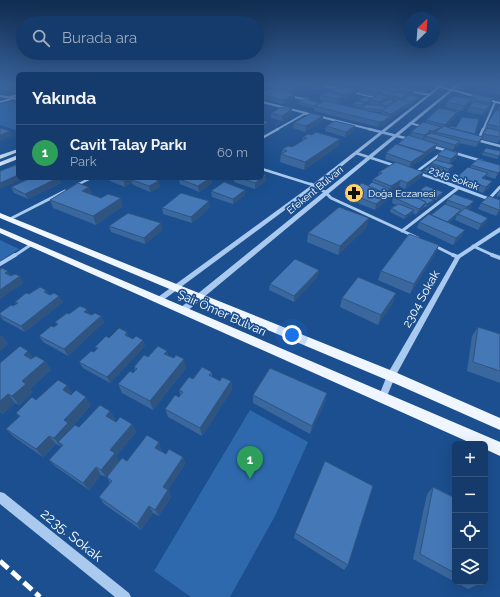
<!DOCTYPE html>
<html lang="tr">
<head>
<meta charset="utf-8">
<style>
  body { margin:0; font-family:Raleway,sans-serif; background:#1d4271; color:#f1f3f6 }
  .controls { position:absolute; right:12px; bottom:12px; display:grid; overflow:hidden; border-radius:6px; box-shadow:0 4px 16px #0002 }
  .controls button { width:36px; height:36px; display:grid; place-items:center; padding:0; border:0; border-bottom:1px solid #33557e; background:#143b6b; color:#f1f3f6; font:20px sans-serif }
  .compass { position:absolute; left:404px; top:12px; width:36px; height:36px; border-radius:50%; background:#143b6b; box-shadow:0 4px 16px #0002; rotate:25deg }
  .you { position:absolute; left:292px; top:335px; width:14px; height:14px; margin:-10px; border:3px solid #fff; border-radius:50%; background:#1a73e8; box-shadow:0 0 0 6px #1a73e833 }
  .badge { display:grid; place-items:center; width:26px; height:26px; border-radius:50%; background:#8bbbb9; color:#fff; font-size:13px; font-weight:700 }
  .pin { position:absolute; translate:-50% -33px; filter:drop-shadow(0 1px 2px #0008) }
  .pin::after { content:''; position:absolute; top:21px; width:14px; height:12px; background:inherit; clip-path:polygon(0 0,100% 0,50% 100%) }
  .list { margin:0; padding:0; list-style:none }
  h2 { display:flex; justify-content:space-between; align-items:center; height:52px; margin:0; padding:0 16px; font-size:17px }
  h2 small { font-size:13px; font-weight:400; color:#9dadc1 }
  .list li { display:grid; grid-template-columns:26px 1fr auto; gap:12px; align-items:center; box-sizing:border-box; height:56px; padding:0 16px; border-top:1px solid #33557e }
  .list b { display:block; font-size:15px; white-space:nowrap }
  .list p { margin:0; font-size:13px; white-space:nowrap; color:#9dadc1 }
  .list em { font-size:13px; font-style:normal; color:#9dadc1 }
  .icon { flex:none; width:22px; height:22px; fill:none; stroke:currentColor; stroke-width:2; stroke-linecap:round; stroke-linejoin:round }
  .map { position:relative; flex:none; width:500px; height:597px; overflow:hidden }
  .search { position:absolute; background:#143b6b; box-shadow:0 4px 16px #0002; left:16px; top:16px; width:248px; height:44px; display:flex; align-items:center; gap:10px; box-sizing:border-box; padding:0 14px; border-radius:22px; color:#9dadc1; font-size:15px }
  .panel { position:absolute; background:#143b6b; box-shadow:0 4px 16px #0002; left:16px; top:72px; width:248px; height:108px; border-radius:6px }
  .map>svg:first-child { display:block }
  .green { fill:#2e69ad }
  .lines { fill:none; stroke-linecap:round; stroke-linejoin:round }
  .minor-far3 { stroke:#a9c9ee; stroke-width:2 }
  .minor-far2 { stroke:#a9c9ee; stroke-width:2.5 }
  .minor-far1 { stroke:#a9c9ee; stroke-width:3 }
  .minor { stroke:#a9c9ee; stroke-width:4 }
  .tertiary { fill:#a9c9ee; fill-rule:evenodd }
  .secondary { fill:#d6e6fa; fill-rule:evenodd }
  .primary { fill:#f0f6ff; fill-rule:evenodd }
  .rail { stroke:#fff; stroke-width:5; stroke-dasharray:11 5; stroke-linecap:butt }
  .wall { fill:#3a679d; fill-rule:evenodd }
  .shaded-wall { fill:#305480 }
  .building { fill:#4478b7; stroke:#305480 }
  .labels { text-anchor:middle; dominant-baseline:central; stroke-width:3.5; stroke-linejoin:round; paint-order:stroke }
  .far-street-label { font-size:10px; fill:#fff; stroke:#1b4f8f }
  .far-poi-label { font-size:10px; fill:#fff; stroke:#1b4f8f; text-anchor:start }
  .street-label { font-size:12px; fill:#fff; stroke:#1b4f8f }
  .near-street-label { font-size:14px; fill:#fff; stroke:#1b4f8f }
</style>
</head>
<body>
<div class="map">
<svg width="500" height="597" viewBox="0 0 500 597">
  <rect width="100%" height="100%" fill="#1b4f8f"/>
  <!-- green -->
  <path class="green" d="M12,102L18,103V131L0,125V104Z
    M0,240L19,249L0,261Z
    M250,410L308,442L275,516L230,597H191L154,571Z"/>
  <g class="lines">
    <!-- minor-far3 -->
    <path class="minor-far3" d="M320,85L339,89
      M408,91L430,95
      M352,92L378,98
      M262,94L279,85
      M0,96L18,99
      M290,96L308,100
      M10,97L18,95
      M0,102L11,99
      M262,102L373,130
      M410,123L424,127
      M276,130L306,113
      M483,130L495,102"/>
    <!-- minor-far2 -->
    <path class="minor-far2" d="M369,129L409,139
      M262,138L278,129
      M477,140L500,146
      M478,140L483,129
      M431,146L482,161
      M356,153L396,166
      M262,169L313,185
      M416,172L443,152
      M418,173L452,185
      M77,185L91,178"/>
    <!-- minor-far1 -->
    <path class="minor-far1" d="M311,184L325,192L331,198L418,238
      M449,184L500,203
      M76,186L79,184
      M489,199L500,187
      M10,219L65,191
      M402,231L458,188
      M433,245L455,256
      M473,246L495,256
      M14,256L32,244"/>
    <!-- minor -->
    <path class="minor" d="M453,255L458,257
      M492,255L500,258
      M0,264L15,255"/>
    <!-- tertiary -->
    <path class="tertiary" d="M440,85H443L316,187L162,301H158L156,299L158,297L312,185Z
      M456,85H460L451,92L186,312H180L179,310L180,308Z
      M500,227V232L460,258L395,377L385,401L382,402L379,401L378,398L388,373L456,256Z
      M0,492L4,493L129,593L131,597H115L0,504Z"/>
    <!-- secondary -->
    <path class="secondary" d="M437,85L500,102V104L431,85Z
      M18,149V152L0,159V155Z
      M18,155V159L0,166V162Z"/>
    <!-- primary -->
    <path class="primary" d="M0,213L395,372L500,418V430L387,380L0,218Z
      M0,228L500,442V456L485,449V444H473L0,233Z"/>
    <!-- rail -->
    <path class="rail" d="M0,561L40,597"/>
  </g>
  <!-- wall -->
  <path class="wall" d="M0,85H18L16,92L2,89Z
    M305,85L291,93L295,98L283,104L262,99V92L274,89V86Z
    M308,85L324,87L318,90L307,88Z
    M335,85H363L374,87H387V88H400L387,85H434L433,87L426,93L414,91L413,93L410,96L419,97L418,100L411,105L410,104L409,106L390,119H389L388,121L383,126L378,127L314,111V108L297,104L298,102L321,103L324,101L320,100V95L329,93L330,91L338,87H335ZM358,88V93L375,97L372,98L358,101L353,104V106L361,108L364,104L369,102V104L361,108V109L338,104L343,101V99L346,100L356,95L357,90H356ZM366,111L381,112L380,114Z
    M500,85V94L498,95L481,90L482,86Z
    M474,94L491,103L488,110L483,115L467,112L469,107L473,102H470L469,103L462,111L445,107L447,102L470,99V97Z
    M500,105V139L498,143L482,139L480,142L476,147L460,143L458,146L453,150L436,145L435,149L423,158V159L410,167L423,172L422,177L405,189L399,186L389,192L386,194V201L375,210L347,199L348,193L368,186L372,183L373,179L378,176L379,172L395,162L385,159L386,153L398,144L410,136L411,132L425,123L426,120L459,111L458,114L446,127L449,128L456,127L479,119L475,135L482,137L486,129H485L487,124L497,111Z
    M292,109V114L282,121L271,118V113Z
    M323,121L305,132L293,128L294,123Z
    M326,126L354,131L345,137L325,131Z
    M312,135L340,139L338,146L304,170L280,162L281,154L282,153V149L292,147L302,141L303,137Z
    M483,152L500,155L497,159L482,155Z
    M458,153L456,158L450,164L454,165L453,168L448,172L444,170L443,172L437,177L423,172L424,170L431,165V163L436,160L438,155Z
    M471,165L500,171L495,179L486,176L485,179L492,181L489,187L483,193L454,183L457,177L470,167Z
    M266,175V181L255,189L234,182V178H262Z
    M109,178H151L160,187L150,192L133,185L132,183L125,187L110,181Z
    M180,178H211L212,183L199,192L180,184L179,179Z
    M61,183L28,199L14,193L11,187Z
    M89,187L92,195L123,206L96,225L53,208L50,200Z
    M500,189V197L496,196Z
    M420,190L443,192L441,195L436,200L419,193Z
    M211,191L245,195L233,204L212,197Z
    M413,196L434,200L433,203L426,207H424L416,215L413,213L404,219L390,212L391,208L396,205L392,203L393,197Z
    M447,200L471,207L469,210L485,224L478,230L455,220L457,215L449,223L462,236L453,245L417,228L419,222L431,215L446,204Z
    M500,200V212L496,216L478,209L481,203Z
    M210,207L192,223L163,214L162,208Z
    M161,223L162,230L145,244L111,232L109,226Z
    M367,227L338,255L307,242L308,233Z
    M439,245L435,254L410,294L378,280L381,271Z
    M319,270L318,276L294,302L269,290L270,284Z
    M46,290L49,295L63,302L25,332L3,320L0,316V313L13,306L16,304L15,302L29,294Z
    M396,293L393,302L378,325L340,307L342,298Z
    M69,314H89L92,315L101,316L104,322L68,356L43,342L39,336L54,327L57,325L55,322Z
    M478,327L500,334V383L467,371L472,336Z
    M127,332L129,337L145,346L110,383L83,368L79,362L97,350L95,347L109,338Z
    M167,351L168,356L186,368L153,410L122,393L118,384L135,371L134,367L148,357Z
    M33,358L45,361L51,370L30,389L33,392L19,405L15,403L3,414L0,412V363Z
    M212,372V377L220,381H231L232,390L202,436L168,417L165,409L179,397L180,395L179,390L193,379Z
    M327,393L325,402L310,434L253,403V395Z
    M72,394L91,405L71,428L79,427L110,411L115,419L114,421L116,422L132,424L136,432L116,456L119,461H127L162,450L161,451L166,454L183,457L185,464L168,490L171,497L159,516L153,513L141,530L104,504L99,497L110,483L107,477L114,468L106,477L101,475L89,490L56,467L49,460L62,446L61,445L60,446L56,444L43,457L14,437L6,429L19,417L16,413L36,400Z
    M433,487L455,498V582L413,559L427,494Z
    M295,533L348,565L344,570L294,538Z
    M455,582H478L477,585L468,589Z"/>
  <!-- shaded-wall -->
  <path class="shaded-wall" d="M301,85H305L295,91V89Z
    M324,85H325L324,87L318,90V88Z
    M357,85H363L353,91L354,87Z
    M432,85H434L433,87L426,93L428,88Z
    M18,86V91L16,92L14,88Z
    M295,87L294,91L288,94L289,90Z
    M415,89L413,93L408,97L410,92Z
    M357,90L356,95L346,100L347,95Z
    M295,94V98L283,104V100Z
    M407,94L406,99L401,102L402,98Z
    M344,96L343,101L337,104L338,99Z
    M389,97L388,101L380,104L379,107L380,102Z
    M419,97L418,100L411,105L412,102Z
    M493,98L488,110L483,115L485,110L488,106Z
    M471,99L469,103L462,111L464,106Z
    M370,100L369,102L365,105L366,102Z
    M411,102L409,106L390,119L391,114Z
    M264,103L263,108L262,109V104Z
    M292,109V114L282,121V116Z
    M457,112L456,117L443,130L445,125Z
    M323,116V121L305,132L306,126Z
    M390,116L388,121L383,126L378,127L379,122Z
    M268,122V127L262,131V126Z
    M355,126L354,131L345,137L346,132Z
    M442,127L440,132H435L434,135L431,136L433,131Z
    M430,130L429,133L431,132L429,137H426L427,136H425L424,140L422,141L424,135Z
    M11,131L13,136L0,141V135Z
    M483,137L480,142L476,147L478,142Z
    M340,139L338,146L304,170L305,162Z
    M460,141L458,146L453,150L455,145Z
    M437,144L435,149L423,158V159L409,168L411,162L425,153V152Z
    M458,153L456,158L449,165L451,159Z
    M454,165L453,168L448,172L449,169Z
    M444,169L443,172L437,177L438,174Z
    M500,171V173L495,179L498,173Z
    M423,172L422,177L405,189L407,183Z
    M488,173L485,178L480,184L482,178Z
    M18,175V178H26L0,189V183Z
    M266,175V181L255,189V183Z
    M59,178L61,183L28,199L25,194Z
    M130,178H139L132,180V183L125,187L124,181Z
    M210,178H211L212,183L199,192L198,186Z
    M401,180L399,186L389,192L391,186Z
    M159,181L160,187L150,192L149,186Z
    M492,181L489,187L483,193L486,187Z
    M89,187L92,196L82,191Z
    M390,189L389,192L381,197L382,194Z
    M245,190V195L233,204V199Z
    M443,192L441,195L436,200L437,197Z
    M388,195L386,201L375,210L376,204Z
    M121,198L123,206L96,225L93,216Z
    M434,200L433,203L426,207L427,204Z
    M209,201L210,207L192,223L191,217Z
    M474,201L471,207L465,213L467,207Z
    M426,202L423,208L416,215L419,209Z
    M500,209V212L496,216L499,210Z
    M414,210L413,213L404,219L405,216Z
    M461,210L460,213L445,226L446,223Z
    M369,218L367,227L338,255L340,246Z
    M488,218L485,224L478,230L481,224Z
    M161,223L162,230L145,244L144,238Z
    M465,230L462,236L453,245L456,238Z
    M439,245L435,254L410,294L414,284Z
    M319,270L318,276L294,302V296Z
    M8,271L12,277L5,273Z
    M20,276L24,283L0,299V290Z
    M46,290L50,296L44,292Z
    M396,293L393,302L378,325L381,315Z
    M59,296L63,302L25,332L21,326Z
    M87,309L90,315L84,312Z
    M101,316L104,322L68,356L64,349Z
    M127,332L130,338L125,335Z
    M2,335L9,344L0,351V336Z
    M143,340L145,346L110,383L107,377Z
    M28,351L35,360L30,364L24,355Z
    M167,351L169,360L164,354Z
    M184,359L186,368L153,410L150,401Z
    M45,361L51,370L30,389L33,392L19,405L12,396L22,381Z
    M231,381L232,390L202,436L200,428Z
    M67,385L73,394L68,398L63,390Z
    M327,393L325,402L310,434L312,426Z
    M8,394L15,403L3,414L0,411V401Z
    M86,397L91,405L71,428L74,431L58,442L61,445L60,446L54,438L64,420Z
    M110,411L115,419L111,424L106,416Z
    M132,424L136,432L116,456L119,461L106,477L101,470L110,450Z
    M49,436L56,444L43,457L36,449Z
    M159,442L162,450L158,456L155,448Z
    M183,457L185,464L168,490L171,497L159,516L155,510L163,487Z
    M96,467L101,475L89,490L83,483Z
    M149,506L153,513L141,530L137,524Z"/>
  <!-- building -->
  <path class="building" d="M2,85H18V86L14,88Z
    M276,85H289L295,87L289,90L274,86Z
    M289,85H301L295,89V87Z
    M308,85H324L318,88Z
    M346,85H357L354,87Z
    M364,85H369L373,86L371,87L407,94L402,98L379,93L382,90L377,92L358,88Z
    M378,85H381L387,87L384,89L374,87Z
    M399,85H407L406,87Z
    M411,85H432L428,88Z
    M483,85H500V90L482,86Z
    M340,86L357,90L347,95L330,91Z
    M390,86L399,88L395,92L385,90Z
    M402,86L415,89L410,92L397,90Z
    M271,88L295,94L283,100L262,95V92Z
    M326,92L344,96L338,99L320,95Z
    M379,94L389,97L380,102L370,100Z
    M474,94L493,98L490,103L474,100L476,98L470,97Z
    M410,95L419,97L412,102L403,100Z
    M454,96L471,99L464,106L447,102Z
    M364,97L372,98L366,102L358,101Z
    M304,99L321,103L314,106L298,102Z
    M389,99L396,101L388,106L380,104Z
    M398,99L411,102L391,114L381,111Z
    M325,101L390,116L384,121L379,122L314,106Z
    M357,101L365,103L362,105L353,104Z
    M474,102L490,105L485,110L469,107Z
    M366,104L387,107L383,110L361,108Z
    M282,107L292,109L282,116L271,113Z
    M439,108L457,112L445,125L426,120Z
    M440,108H441L459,111L457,114V112Z
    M496,110L500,111V127L487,124Z
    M311,113L323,116L306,126L294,123Z
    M462,117L479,119L475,134L449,128L450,126L456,127Z
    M262,120L268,122L262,126Z
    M335,121L355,126L346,132L326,126Z
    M423,122L442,127L433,131L430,130L428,132H431L424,135L411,132Z
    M444,126L483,137L478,142L435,132Z
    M0,128L11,131L0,135Z
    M487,128L500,131V137L483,134Z
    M316,132L340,139L305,162L281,154L287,151L282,149L288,146L292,147L307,138L303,137L308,134L312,135Z
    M431,133L460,141L455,145L425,136Z
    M408,135L437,144L425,152L398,144Z
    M396,144L425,153L411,162L386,153Z
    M486,148L500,151V154L499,156L483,152Z
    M445,149L458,153L451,159L438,155Z
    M478,159L500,165V171L498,173L471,165Z
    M436,160L454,165L449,169L431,163Z
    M396,162L423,172L407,183L401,180L391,186L373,179L382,173L379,172Z
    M18,164V175L0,183V171Z
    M430,165L444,169L438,174L424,170Z
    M468,167L488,173L482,178L492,181L486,187L457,177Z
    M262,174L266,175L255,183L240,178H262Z
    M31,178H58L25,194L11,187Z
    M115,178H130L124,181Z
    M135,178H151L159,181L149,186L132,180Z
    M180,178H210L198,186L179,179Z
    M224,182L245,190L233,199L211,191Z
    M372,182L390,189L383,193H382V192L368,186Z
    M78,183L89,187L82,191L101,198L108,194L121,198L93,216L50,200Z
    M362,183L382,192H381L388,195L376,204L348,193Z
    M426,186L443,192L437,197L420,190Z
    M403,192L426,202L419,209L393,197Z
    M181,193L209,201L191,217L162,208Z
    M418,193L434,200L427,204H425L426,202L413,196Z
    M454,194L474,201L467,207L447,200Z
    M489,196L500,200V209L499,210L481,203Z
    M399,204L414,210L405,216L391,208Z
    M445,204L461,210L447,222L431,215Z
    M339,207L369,218L340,246L308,233Z
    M465,208L488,218L481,224L458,214Z
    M128,213L161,223L144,238L109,226Z
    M429,214L465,230L456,238L419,222Z
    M409,234L439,245L414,284L381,271Z
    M295,259L319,270L294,296L270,284Z
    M2,268L8,271L5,273L11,276L15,274L20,276L0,290V269Z
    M358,277L396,293L381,315L342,298Z
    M40,287L46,290L44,292L50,295L54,293L59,296L21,326L0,315V313L11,305L13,306L18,303L15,302L26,293L29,294Z
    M80,306L87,309L84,312L92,315L95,313L101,316L64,349L39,336L51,326L54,327L58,324L55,322L67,313L69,314Z
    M478,327L500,334V371L473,362Z
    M119,328L127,332L125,335L133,339L136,336L143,340L107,377L79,362L91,351L94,352L98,348L95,347L106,336L109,338Z
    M20,346L28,351L24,355L31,359L36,356L45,361L22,381L26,384L12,396L8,394L0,401V363Z
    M158,346L167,351L164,354L174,358L176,355L184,359L150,401L118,384L130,371L133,373L137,369L134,367L144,355L148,357Z
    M202,367L212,372L209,375L220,381L222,377L231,381L200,428L165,409L175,395L179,397L183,392L179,390L189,377L193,379Z
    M270,368L327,393L312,426L253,395Z
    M58,380L67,385L63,390L71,395L76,390L86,397L64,420L68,423L54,438L49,436L36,449L6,429L20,416L16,413L32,397L36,400Z
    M100,405L110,411L106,416L116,422L120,417L132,424L110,450L115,453L101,470L96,467L83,483L49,460L63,445L58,442L75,425L79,427Z
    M147,435L159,442L155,448L166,454L169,449L183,457L163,487L168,490L155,510L149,506L137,524L99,497L112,481L107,477L122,458L127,461Z
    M325,461L373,486L348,565L295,533Z
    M433,487L455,498V573L420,554Z
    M472,582H478L477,585Z"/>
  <!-- sky -->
  <linearGradient id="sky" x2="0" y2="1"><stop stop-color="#0f2b4f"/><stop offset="0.5" stop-color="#39639b"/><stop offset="1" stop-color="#39639b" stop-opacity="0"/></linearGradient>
  <rect width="500" height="169" fill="url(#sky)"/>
  <!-- icons -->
  <defs>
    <g id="pharmacy-disc" transform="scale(1)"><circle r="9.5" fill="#ffd166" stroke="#1b4f8f"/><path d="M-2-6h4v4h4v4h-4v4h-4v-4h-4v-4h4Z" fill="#111"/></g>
  </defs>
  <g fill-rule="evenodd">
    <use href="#pharmacy-disc" x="354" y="193"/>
  </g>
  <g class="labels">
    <!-- far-street labels -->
    <g class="far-street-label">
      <text transform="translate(454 178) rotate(20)">2345 Sokak</text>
      <text transform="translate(315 190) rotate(-39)">Efekent Bulvarı</text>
    </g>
    <!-- far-poi labels -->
    <g class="far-poi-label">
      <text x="368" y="193">Doğa Eczanesi</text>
    </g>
    <!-- street labels -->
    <g class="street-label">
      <text transform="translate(421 299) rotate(-61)">2304 Sokak</text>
      <text transform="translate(222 313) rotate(24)">Şair Ömer Bulvarı</text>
    </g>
    <!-- near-street labels -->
    <g class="near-street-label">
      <text transform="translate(72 535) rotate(39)">2235. Sokak</text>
    </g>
  </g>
</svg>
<div class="controls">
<button>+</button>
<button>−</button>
<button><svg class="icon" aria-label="locate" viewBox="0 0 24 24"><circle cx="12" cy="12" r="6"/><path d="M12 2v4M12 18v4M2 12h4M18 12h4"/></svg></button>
<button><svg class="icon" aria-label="layers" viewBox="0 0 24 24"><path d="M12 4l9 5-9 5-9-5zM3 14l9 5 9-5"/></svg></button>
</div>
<svg class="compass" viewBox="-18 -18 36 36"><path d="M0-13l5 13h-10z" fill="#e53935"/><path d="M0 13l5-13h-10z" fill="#9dadc1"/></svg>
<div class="you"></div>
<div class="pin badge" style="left:250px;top:479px;background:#2e9e5b">1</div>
<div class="search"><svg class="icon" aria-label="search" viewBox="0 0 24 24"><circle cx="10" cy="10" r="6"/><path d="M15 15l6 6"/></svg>Burada ara</div>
<section class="panel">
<h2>Yakında<small></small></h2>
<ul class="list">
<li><span class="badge" style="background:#2e9e5b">1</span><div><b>Cavit Talay Parkı</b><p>Park</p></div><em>60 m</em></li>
</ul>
</section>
</div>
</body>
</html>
